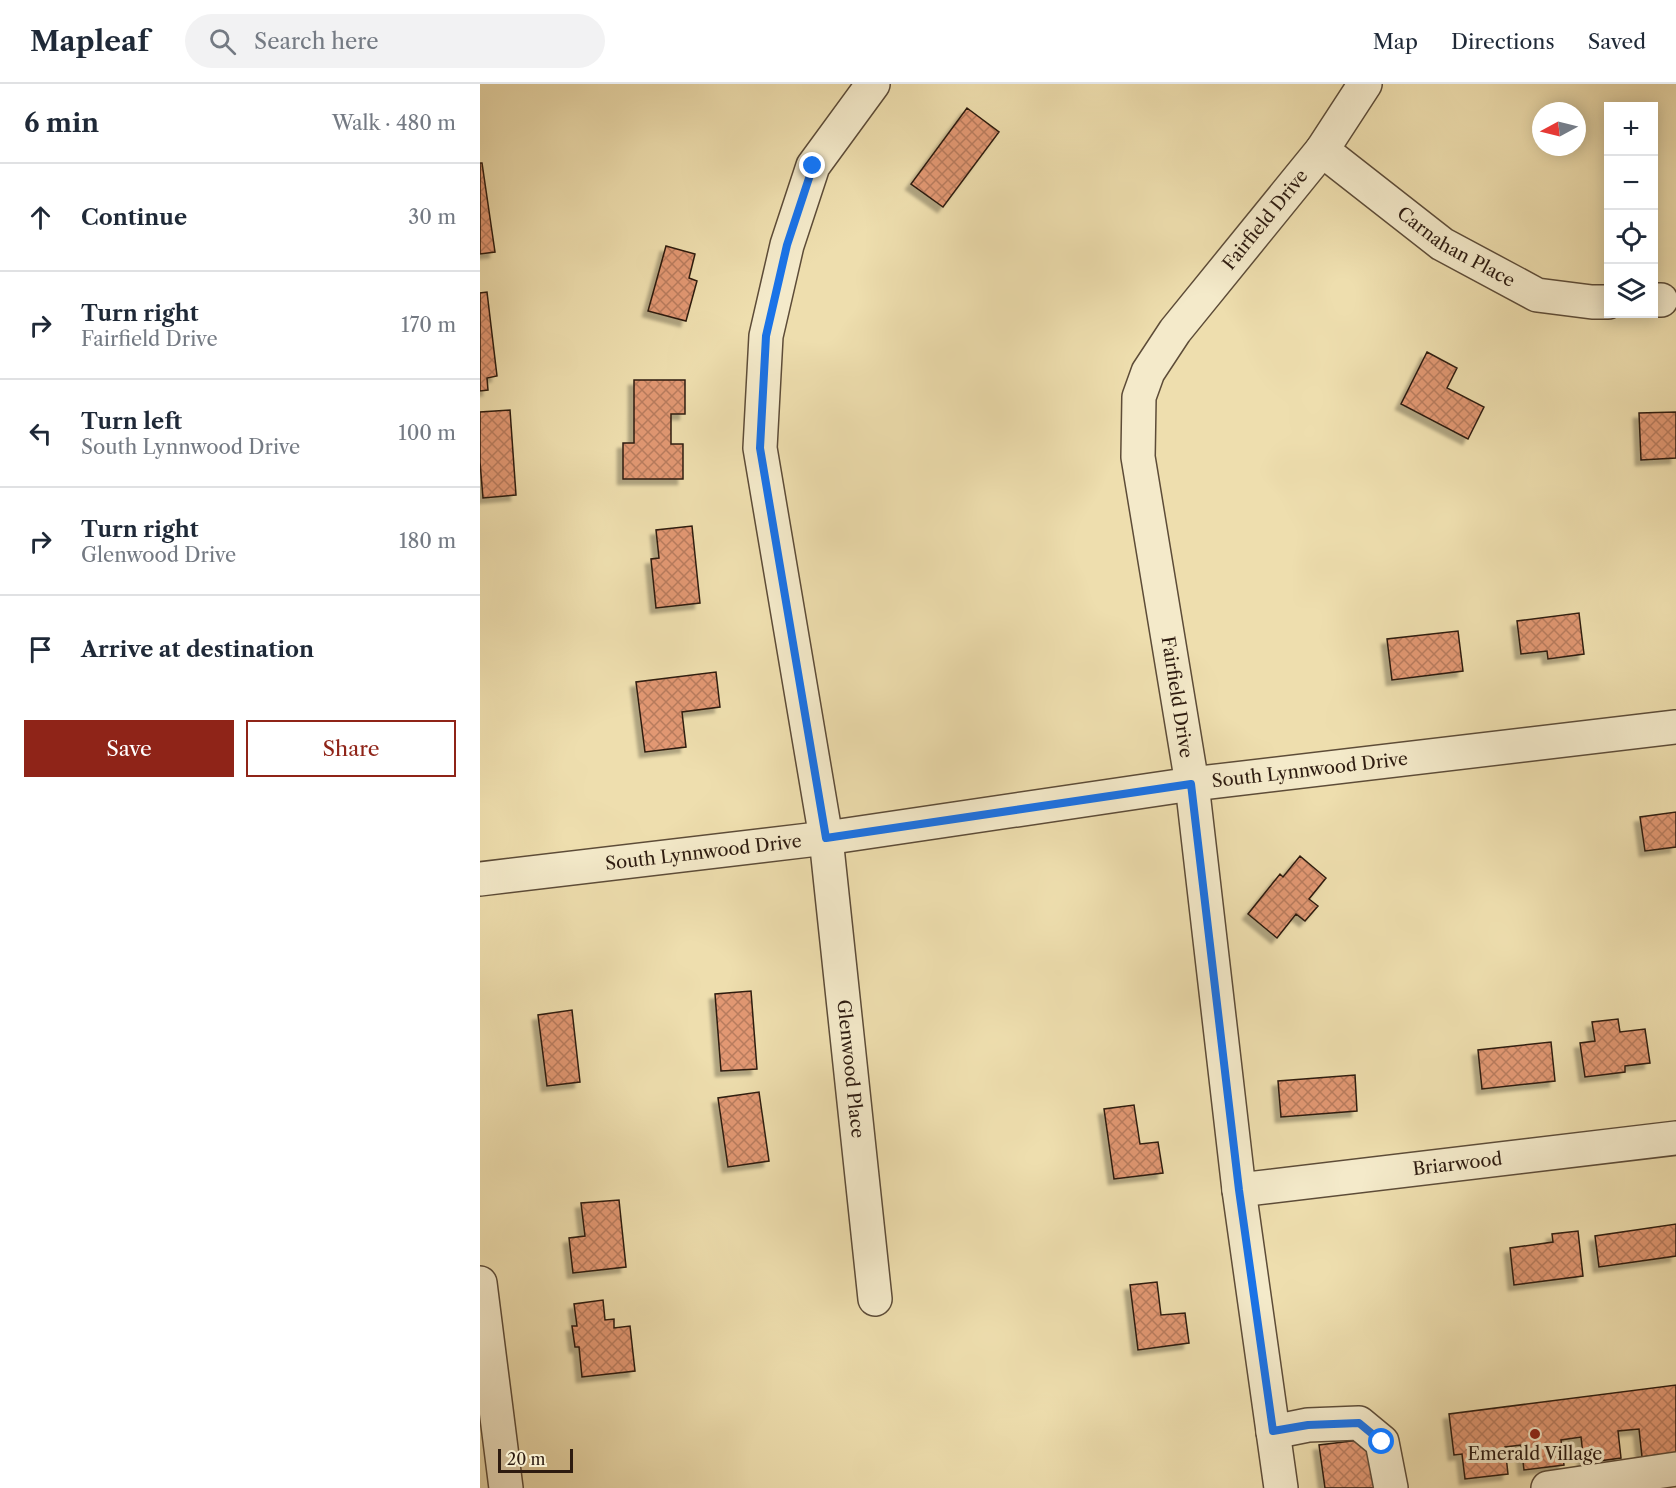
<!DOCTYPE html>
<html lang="en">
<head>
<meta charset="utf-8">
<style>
  body { margin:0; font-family:"Libre Caslon Text",serif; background:#f2f2f3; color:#1f2937 }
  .controls { position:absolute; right:18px; top:18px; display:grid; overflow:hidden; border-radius:0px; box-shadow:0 3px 15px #0003 }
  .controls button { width:54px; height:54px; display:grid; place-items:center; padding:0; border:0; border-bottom:2px solid #e0e1e3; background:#fff; color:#1f2937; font:30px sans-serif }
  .compass { position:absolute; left:1052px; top:18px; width:54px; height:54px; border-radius:50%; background:#fff; box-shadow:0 3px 15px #0003; rotate:263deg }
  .scale { position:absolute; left:18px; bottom:15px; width:75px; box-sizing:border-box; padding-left:6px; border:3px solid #2d1b10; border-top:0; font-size:16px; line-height:21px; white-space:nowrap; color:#2d1b10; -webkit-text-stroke:4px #f4eaca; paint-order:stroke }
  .stop { position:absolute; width:18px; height:18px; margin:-14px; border:4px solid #1a73e8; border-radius:50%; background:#fff }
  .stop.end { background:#1a73e8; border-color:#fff; box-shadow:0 2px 6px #0008 }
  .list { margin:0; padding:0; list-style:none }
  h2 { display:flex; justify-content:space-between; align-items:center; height:78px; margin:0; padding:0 24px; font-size:26px }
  h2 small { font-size:20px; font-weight:400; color:#747a83 }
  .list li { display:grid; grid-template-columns:39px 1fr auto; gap:18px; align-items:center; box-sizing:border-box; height:108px; padding:0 24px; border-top:2px solid #e0e1e3 }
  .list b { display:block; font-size:22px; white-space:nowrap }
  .list p { margin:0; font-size:20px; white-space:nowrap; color:#747a83 }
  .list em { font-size:20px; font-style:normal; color:#747a83 }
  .actions { display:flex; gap:12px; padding:18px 24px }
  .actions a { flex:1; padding:14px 0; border:2px solid #8f2418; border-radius:0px; text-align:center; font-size:21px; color:#8f2418 }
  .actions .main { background:#8f2418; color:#fff }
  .icon { flex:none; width:33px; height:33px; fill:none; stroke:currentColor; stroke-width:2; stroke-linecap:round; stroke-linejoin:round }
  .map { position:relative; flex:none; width:1196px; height:1404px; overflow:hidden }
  header { display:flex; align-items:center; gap:36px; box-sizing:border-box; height:84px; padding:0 30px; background:#fff; border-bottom:2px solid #e0e1e3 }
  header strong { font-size:28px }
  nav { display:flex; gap:33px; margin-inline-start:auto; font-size:21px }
  .search { width:420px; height:54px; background:#f2f2f3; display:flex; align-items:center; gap:15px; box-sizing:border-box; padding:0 21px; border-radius:33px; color:#747a83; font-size:22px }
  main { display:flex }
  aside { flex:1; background:#fff }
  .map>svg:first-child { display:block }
  .building { fill:url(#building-cross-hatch); stroke:#2d1b10; stroke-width:1.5; filter:url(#shadow) }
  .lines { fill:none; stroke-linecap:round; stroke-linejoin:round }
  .minor-casing { stroke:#5d4c38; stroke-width:36 }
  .minor { stroke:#f4eaca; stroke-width:33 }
  .route { stroke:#1a73e8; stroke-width:8 }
  .poi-dot { fill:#8f2418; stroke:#f4eaca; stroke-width:2 }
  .labels { text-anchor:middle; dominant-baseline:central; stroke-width:6; stroke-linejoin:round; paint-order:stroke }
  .street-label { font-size:18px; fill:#2d1b10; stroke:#f4eaca }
  .poi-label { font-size:18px; fill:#2d1b10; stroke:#f4eaca }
</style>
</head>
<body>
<header>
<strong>Mapleaf</strong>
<div class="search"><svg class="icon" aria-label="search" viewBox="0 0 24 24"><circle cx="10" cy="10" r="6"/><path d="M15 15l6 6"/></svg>Search here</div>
<nav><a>Map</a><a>Directions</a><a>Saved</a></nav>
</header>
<main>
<aside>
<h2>6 min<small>Walk · 480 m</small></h2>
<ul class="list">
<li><svg class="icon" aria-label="ahead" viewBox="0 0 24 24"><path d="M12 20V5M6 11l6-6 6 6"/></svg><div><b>Continue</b></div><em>30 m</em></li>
<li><svg class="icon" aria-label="right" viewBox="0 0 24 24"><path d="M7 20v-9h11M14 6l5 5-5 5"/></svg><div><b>Turn right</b><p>Fairfield Drive</p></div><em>170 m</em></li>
<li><svg class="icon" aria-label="left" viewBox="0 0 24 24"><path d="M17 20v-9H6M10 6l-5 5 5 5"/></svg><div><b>Turn left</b><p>South Lynnwood Drive</p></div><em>100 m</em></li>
<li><svg class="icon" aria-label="right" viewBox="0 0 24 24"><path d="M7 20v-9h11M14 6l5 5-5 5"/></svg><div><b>Turn right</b><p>Glenwood Drive</p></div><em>180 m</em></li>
<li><svg class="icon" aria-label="arrive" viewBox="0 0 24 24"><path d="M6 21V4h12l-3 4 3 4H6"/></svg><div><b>Arrive at destination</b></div></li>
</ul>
<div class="actions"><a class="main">Save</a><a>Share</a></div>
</aside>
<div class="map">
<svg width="1196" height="1404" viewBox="0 0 1196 1404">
  <defs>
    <pattern id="building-cross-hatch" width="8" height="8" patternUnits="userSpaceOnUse" patternTransform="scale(1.5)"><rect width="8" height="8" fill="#e29873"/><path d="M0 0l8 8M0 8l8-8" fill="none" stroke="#b87b5d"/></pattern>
    <filter id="shadow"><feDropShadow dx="-5.5" dy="5.5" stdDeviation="1.5" flood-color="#0004"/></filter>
  </defs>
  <rect width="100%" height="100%" fill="#eedeae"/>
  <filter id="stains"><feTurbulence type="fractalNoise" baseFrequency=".00333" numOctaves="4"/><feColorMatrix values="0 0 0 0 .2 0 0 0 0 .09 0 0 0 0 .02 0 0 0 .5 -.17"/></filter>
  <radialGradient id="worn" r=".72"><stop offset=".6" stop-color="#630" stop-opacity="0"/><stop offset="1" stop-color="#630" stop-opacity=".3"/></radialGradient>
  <!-- building -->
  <path class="building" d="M487,24L519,48L463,123L431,100Z
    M0,79H2L15,168L0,170Z
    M186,162L215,170L209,194L217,197L206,237L168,227Z
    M7,208L17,292L7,294L8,306L0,307V209Z
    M947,268L977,284L967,304L1004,323L988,355L921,320Z
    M154,296H205V330H191V360H203V395H143V359H154Z
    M30,326L36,411L3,414L0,378V328Z
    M1196,328V374L1161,376L1159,329Z
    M212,442L220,519L176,524L171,475L179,474L176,446Z
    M1099,529L1104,570L1068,575L1067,567L1041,570L1037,537Z
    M978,547L983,587L912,596L907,555Z
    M236,588L240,623L202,628L206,663L165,668L156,598Z
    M1196,728V763L1165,767L1160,733Z
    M820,772L846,794L829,815L838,822L825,837L816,830L797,854L768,830L800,790L803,793Z
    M271,907L277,985L241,987L235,910Z
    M92,926L100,998L67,1002L58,931Z
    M1138,935L1140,948L1165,945L1170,979L1145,982V988L1105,993L1100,959L1115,957L1112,938Z
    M1071,958L1075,997L1002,1005L998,966Z
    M875,991L877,1027L801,1033L798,997Z
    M279,1008L289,1077L248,1083L238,1014Z
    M654,1021L660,1060L678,1058L683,1089L634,1095L624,1025Z
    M139,1116L146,1183L93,1189L89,1154L105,1152L101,1119Z
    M1196,1140V1172L1119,1183L1115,1152Z
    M1098,1147L1103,1192L1034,1201L1030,1164L1073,1158L1072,1150Z
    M677,1198L681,1231L705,1229L709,1259L658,1266L650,1201Z
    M123,1216L125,1236L134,1235V1244L150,1242L155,1287L102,1293L99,1263H95L92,1242H97L94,1220Z
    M1196,1301V1369L1162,1373L1159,1345L1138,1347L1141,1374L1104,1379L1101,1353L1081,1356L1084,1381L1044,1386L1041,1361L1025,1363L1028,1390L985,1395L982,1370L974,1371L969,1330Z
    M888,1355L895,1404H845L839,1361Z"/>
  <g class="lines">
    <!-- minor casing -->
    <g class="minor-casing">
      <g id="minor">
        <path id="s1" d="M393,0L333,82L307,161L286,252L280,364L346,754L395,1215"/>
        <path id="s2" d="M842,66L962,160L1057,211L1112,218H1128"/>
        <path d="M1174,216H1181"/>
        <path id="s3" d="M0,795L346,754L712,700L1196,643"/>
        <path id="s4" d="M759,1106L1196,1054"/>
        <path d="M0,1199L26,1404"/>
        <path d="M793,1348L828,1341L879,1339L902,1358L911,1404"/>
        <path id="s5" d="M801,1404L759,1106L712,700L658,373L659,313L668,288L695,247L842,66L885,0"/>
        <path d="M1068,1404L1196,1385"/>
      </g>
    </g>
    <!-- minor -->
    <use href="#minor" class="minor"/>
  </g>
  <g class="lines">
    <!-- route -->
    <path class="route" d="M333,82L307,161L286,252L280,364L346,754L711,700L759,1106L793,1347L828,1341L879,1339L902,1358"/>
  </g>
  <!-- markers -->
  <circle class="poi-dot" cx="1055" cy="1350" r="6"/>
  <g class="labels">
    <!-- street labels -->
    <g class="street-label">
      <text stroke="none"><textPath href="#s5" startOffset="1320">Fairfield Drive</textPath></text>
      <text stroke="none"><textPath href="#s2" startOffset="166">Carnahan Place</textPath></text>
      <text transform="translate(697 613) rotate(81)">Fairfield Drive</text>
      <text stroke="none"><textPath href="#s3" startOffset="837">South Lynnwood Drive</textPath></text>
      <text stroke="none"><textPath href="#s3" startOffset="225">South Lynnwood Drive</textPath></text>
      <text stroke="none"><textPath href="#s1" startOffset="1018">Glenwood Place</textPath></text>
      <text stroke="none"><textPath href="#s4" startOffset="220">Briarwood</textPath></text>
    </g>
    <!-- poi labels -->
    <g class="poi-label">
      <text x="1055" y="1370">Emerald Village</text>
    </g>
  </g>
  <rect width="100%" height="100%" filter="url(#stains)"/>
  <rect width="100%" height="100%" fill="url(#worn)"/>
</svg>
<div class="controls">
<button>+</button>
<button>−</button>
<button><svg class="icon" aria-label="locate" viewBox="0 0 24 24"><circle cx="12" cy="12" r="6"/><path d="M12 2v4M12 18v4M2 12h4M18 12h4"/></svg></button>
<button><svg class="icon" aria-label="layers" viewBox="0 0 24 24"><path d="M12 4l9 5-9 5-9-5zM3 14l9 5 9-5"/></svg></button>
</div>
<svg class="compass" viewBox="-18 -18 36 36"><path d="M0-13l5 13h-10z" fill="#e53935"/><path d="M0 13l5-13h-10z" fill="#747a83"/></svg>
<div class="scale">20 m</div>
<div class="stop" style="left:902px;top:1358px"></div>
<div class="stop end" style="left:333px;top:82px"></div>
</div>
</main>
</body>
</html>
